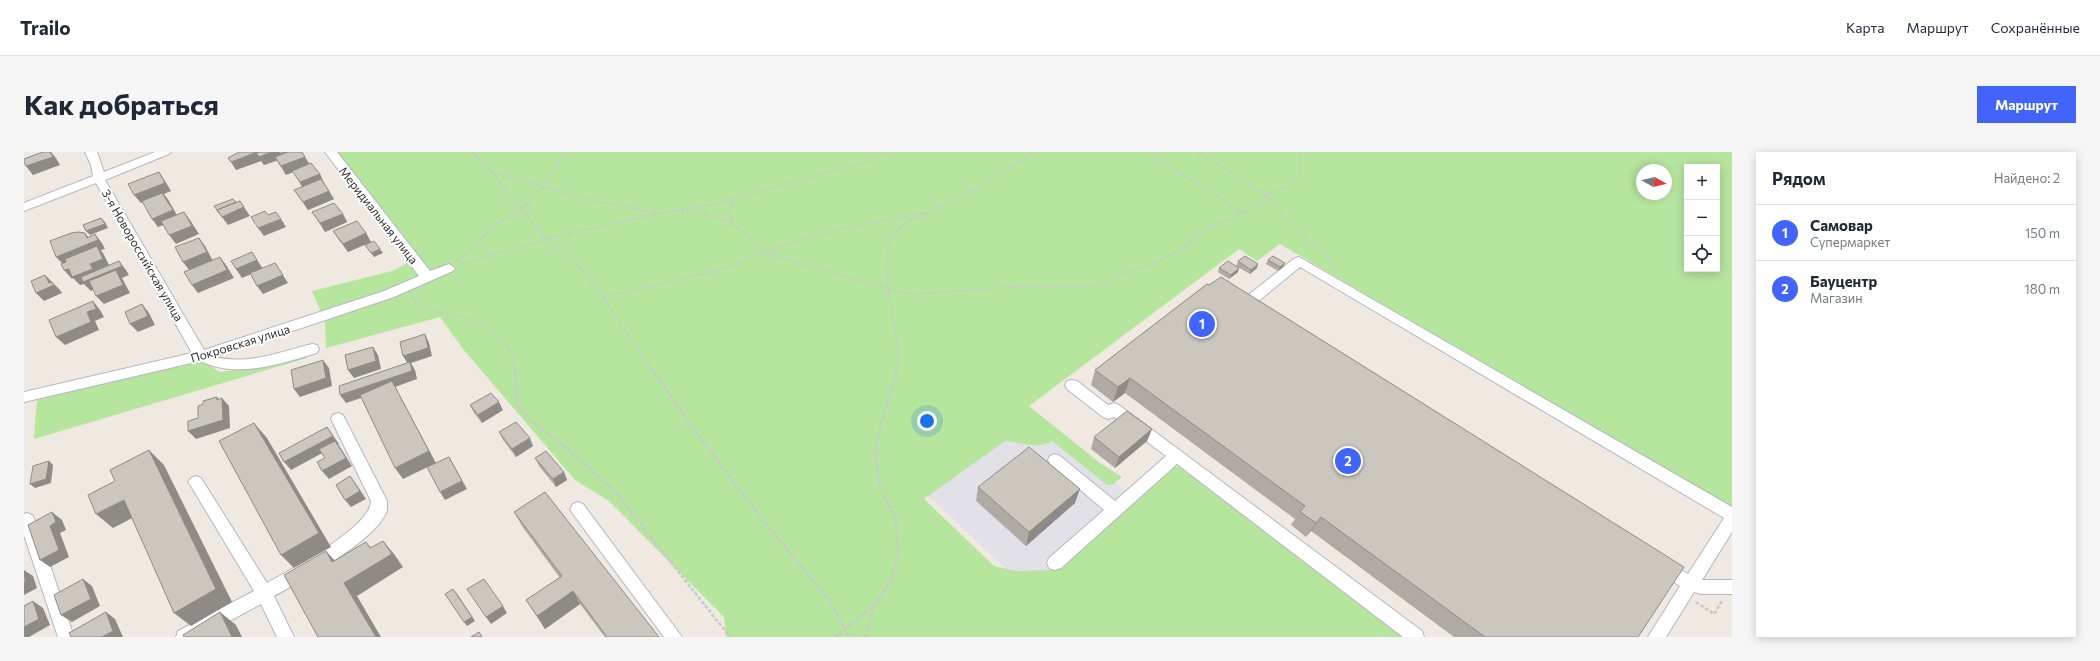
<!DOCTYPE html>
<html lang="ru">
<head>
<meta charset="utf-8">
<style>
  body { margin:0; font-family:Commissioner,sans-serif; background:#f6f6f7; color:#1f2937 }
  .controls { position:absolute; right:12px; top:12px; display:grid; overflow:hidden; border-radius:0px; box-shadow:0 2px 10px #0003 }
  .controls button { width:36px; height:36px; display:grid; place-items:center; padding:0; border:0; border-bottom:1px solid #e0e1e3; background:#fff; color:#1f2937; font:20px sans-serif }
  .compass { position:absolute; left:1612px; top:12px; width:36px; height:36px; border-radius:50%; background:#fff; box-shadow:0 2px 10px #0003; rotate:98deg }
  .you { position:absolute; left:903px; top:269px; width:14px; height:14px; margin:-10px; border:3px solid #fff; border-radius:50%; background:#1a73e8; box-shadow:0 0 0 6px #1a73e833 }
  .badge { display:grid; place-items:center; width:26px; height:26px; border-radius:50%; background:#4264fb; color:#fff; font-size:13px; font-weight:700 }
  .pin { position:absolute; translate:-50% -50%; border:2px solid #fff; box-shadow:0 1px 4px #0006 }
  .list { margin:0; padding:0; list-style:none }
  h2 { display:flex; justify-content:space-between; align-items:center; height:52px; margin:0; padding:0 16px; font-size:17px }
  h2 small { font-size:13px; font-weight:400; color:#747a83 }
  .list li { display:grid; grid-template-columns:26px 1fr auto; gap:12px; align-items:center; box-sizing:border-box; height:56px; padding:0 16px; border-top:1px solid #e0e1e3 }
  .list b { display:block; font-size:15px; white-space:nowrap }
  .list p { margin:0; font-size:13px; white-space:nowrap; color:#747a83 }
  .list em { font-size:13px; font-style:normal; color:#747a83 }
  .icon { flex:none; width:22px; height:22px; fill:none; stroke:currentColor; stroke-width:2; stroke-linecap:round; stroke-linejoin:round }
  .map { position:relative; flex:none; width:1708px; height:485px; overflow:hidden; border-radius:0px }
  header { display:flex; align-items:center; gap:24px; box-sizing:border-box; height:56px; padding:0 20px; background:#fff; border-bottom:1px solid #e0e1e3 }
  header strong { font-size:19px }
  nav { display:flex; gap:22px; margin-inline-start:auto; font-size:14px }
  .intro { display:flex; align-items:center; justify-content:space-between; box-sizing:border-box; height:96px; padding:0 24px }
  h1 { margin:0; font-size:28px }
  .button { padding:10px 18px; border-radius:0px; background:#4264fb; color:#fff; font-size:14px; font-weight:700 }
  main { display:flex; gap:24px; padding:0 24px }
  aside { flex:1; background:#fff; border-radius:0px; box-shadow:0 2px 10px #0003 }
  .map>svg:first-child { display:block }
  .industrial { fill:#e3e1e8 }
  .green { fill:#b6e59e; fill-rule:evenodd }
  .lines { fill:none; stroke-linecap:round; stroke-linejoin:round }
  .minor-casing { stroke:#b4b7c1; stroke-width:2 }
  .path-far1 { stroke:#c9c9c9; stroke-width:2; stroke-dasharray:2.5 2; stroke-linecap:butt }
  .path { stroke:#c9c9c9; stroke-width:2.5; stroke-dasharray:3.5 2; stroke-linecap:butt }
  .minor { fill:#fff; fill-rule:evenodd }
  .wall { fill:#afaba4 }
  .shaded-wall { fill:#8e8b86 }
  .building { fill:#cbc7bf; stroke:#8e8b86 }
  .labels { text-anchor:middle; dominant-baseline:central; stroke-width:4; stroke-linejoin:round; paint-order:stroke }
  .street-label { font-size:12px; fill:#2e2e2e; stroke:#fff }
</style>
</head>
<body>
<header>
<strong>Trailo</strong>
<nav><a>Карта</a><a>Маршрут</a><a>Сохранённые</a></nav>
</header>
<div class="intro"><h1>Как добраться</h1><a class="button">Маршрут</a></div>
<main>
<div class="map">
<svg width="1708" height="485" viewBox="0 0 1708 485">
  <rect width="100%" height="100%" fill="#efe9e1"/>
  <!-- industrial -->
  <path class="industrial" d="M994,253L1136,366L1031,462L890,331Z"/>
  <!-- green -->
  <path class="green" d="M309,0H1708V358L1256,92L1233,109L1215,97L1005,254L1076,311L1098,325L1088,333H1083L1028,289C1014,298 996,290 981,289L900,347L970,414L992,419L1026,418L1145,315H1156L1378,485H702L700,465L585,349L551,328L439,197L416,165L302,196L301,170L288,139L368,119L395,105ZM1663,15H1693V117H1663ZM1618,18H1642V42H1618Z
    M282,200L283,206L10,287L13,246L177,207L195,220L212,218Z"/>
  <g class="lines">
    <!-- minor casing -->
    <g class="minor-casing">
      <path id="minor" d="M61,0H73L80,20L131,0H147L145,2L81,28L180,198L360,139L395,124L301,0H313L406,119L425,112L431,116L429,119L370,145L191,205C223,213 257,200 288,192L293,193L295,197L293,201C256,212 213,227 176,209L0,250V240L168,201L72,31L0,59V51L69,24L67,13Z
        M1275,105L1708,355V380L1678,428H1708V442H1677L1670,440L1642,485H1624L1656,434L1632,419L1630,414L1632,409L1638,407L1664,422L1700,366L1276,115L1232,151L1236,156L1235,159C1227,161 1220,158 1217,151L1218,148L1271,106Z
        M1048,228L1053,229L1084,253L1090,251L1095,253L1398,479L1400,485H1379L1153,312L1037,416L1031,418L1025,416L1023,411L1025,406L1080,358L1026,312L1024,308L1026,304L1031,302L1036,304L1091,349L1142,304L1090,265L1084,267L1079,265L1043,237L1041,233L1043,229Z
        M314,261L319,263L363,349C363,352 363,356 363,358C355,387 276,430 250,444L270,485H253L237,452L176,485H152L154,479L230,439L167,334L164,330L167,326L172,324L177,326L243,431C266,418 347,375 347,349L307,267L309,263Z
        M554,350L559,352L658,485H640L549,362L546,357L549,352Z
        M3,361L8,363L11,368L50,485H34L0,383V362Z"/>
    </g>
    <!-- path-far1 -->
    <path class="path-far1" d="M448,0L468,20L522,87L564,123L627,217
      M1124,0L1219,61
      M1175,0L1242,43L1260,65L1305,106L1313,118
      M469,20L566,48L635,61
      M657,60H672L699,67L711,74L742,101L871,139L891,142L987,135L1072,134L1082,132L1092,124L1129,112L1155,98L1181,79L1236,52L1242,43L1268,33L1277,20V0
      M906,60L943,42L1011,0
      M710,73C703,63 705,55 713,46
      M433,109L476,69L498,57L518,35L541,0
      M435,113L522,87L638,61L695,51L837,11L864,0
      M388,144C397,161 418,159 434,164C459,173 490,187 491,217
      M580,145L699,117L758,93L813,78L899,61
      M873,217C880,179 843,104 877,75C885,67 897,63 907,60"/>
    <!-- path -->
    <path class="path" d="M491,216L492,251L506,268L545,298L593,342L706,485
      M627,216L677,287L735,363L806,449L825,485
      M1672,450L1690,462L1698,449
      M811,485L850,453
      M841,485L850,453L867,430L874,401L872,369L855,332L852,303L854,284L873,216"/>
    <!-- minor -->
    <use href="#minor" class="minor"/>
  </g>
  <!-- wall -->
  <path class="wall" d="M215,0H278L285,12L296,22L300,31L310,47L284,58L270,38L278,35L269,20L262,23L253,9L240,13L237,9L212,18Z
    M288,60L319,62L323,70L301,80Z
    M309,79L342,81L347,90L324,100L314,87Z
    M1244,108L1259,115L1254,119L1242,112Z
    M1214,109L1233,116L1226,122L1212,114Z
    M1195,116L1214,120L1205,127L1194,120Z
    M1183,132L1614,485H1430L1287,379L1282,385L1267,373L1271,367L1101,241L1089,250L1067,233L1071,218Z
    M446,253L479,258L458,271L450,261Z
    M1128,277L1123,289L1091,316L1067,297L1070,285Z
    M475,280L509,294L492,305L479,288Z
    M511,306L540,320L543,328L532,335L515,314Z
    M954,335L1051,351L1002,394L952,349Z
    M490,360L635,485H581L556,452L521,477L502,448L536,426L498,374Z"/>
  <!-- shaded-wall -->
  <path class="shaded-wall" d="M26,0H27L32,6L36,13L9,23L2,14Z
    M233,0H255L258,6L240,13L232,1L237,9L212,18L207,10Z
    M281,5L286,13L262,23L257,14Z
    M135,20L141,29L147,39L140,42L145,49L155,67L134,75L128,67L140,42L117,51L110,43Z
    M296,22L300,31L281,39L276,30Z
    M305,39L310,47L284,58L279,50Z
    M216,49L226,64L204,73L195,61Z
    M160,60L166,68L175,82L152,92L145,83Z
    M319,62L323,70L301,80L296,71Z
    M77,66L81,70L84,76L66,83L62,79Z
    M257,67L262,75L240,84L234,76Z
    M61,81L68,90L71,82L78,91L81,97L77,98L80,103L86,115L95,109L102,118L105,123L98,126L106,141L80,152L72,144L96,126L67,139L60,132L56,133L49,126L48,127L40,118L45,117L40,113L32,105L63,86Z
    M342,81L347,90L324,100L319,92Z
    M175,86L181,94L189,109L166,119L159,110Z
    M356,97L359,101L350,105L347,101Z
    M228,100L239,117L218,126L212,117Z
    M196,105L202,113L210,126L174,141L168,133Z
    M251,111L264,131L239,142L233,134Z
    M1261,111L1259,115L1254,119L1256,115Z
    M1234,112L1233,116L1226,122L1227,118Z
    M1215,116L1214,120L1205,127L1207,123Z
    M21,123L36,138L38,141L20,149L12,141L25,131Z
    M69,149L76,158L80,165L71,169L75,178L41,193L32,185L63,160Z
    M118,152L125,161L131,173L114,180L106,172Z
    M401,182L405,191L408,204L387,211L391,218L393,227L371,235L412,311L379,327L371,316V235L322,251L316,243L384,212L379,204Z
    M349,195L354,203L357,217L330,226L324,218Z
    M299,208L305,216L308,234L276,245L270,237Z
    M1106,226L1101,241L1089,250L1094,235Z
    M193,245L198,251V246L205,254L206,276L172,287L164,279L193,248Z
    M475,250L479,258L458,271L454,263Z
    M230,271L243,286L307,395L270,416L257,403Z
    M303,275L315,292H314L328,314L305,327L298,319L313,293L267,318L260,310Z
    M1128,277L1123,289L1091,316L1095,305Z
    M506,286L509,294L492,305L488,297Z
    M125,298L140,313L208,450L167,474L150,461Z
    M425,305L443,337L421,348L416,340Z
    M25,309L29,313L27,331L11,336L6,332Z
    M540,320L543,328L532,335L529,327Z
    M326,324L332,332L342,347L327,355L321,348Z
    M1056,337L1051,351L1002,394L1005,380Z
    M100,348L116,362L89,376L72,362Z
    M28,360L38,368L42,378L36,381L45,405L26,415L16,408Z
    M1297,365L1287,379L1282,385L1292,371Z
    M359,389L370,402L379,415L333,444L357,485H352L320,431L346,396L342,390L353,403Z
    M302,399L314,412L308,410Z
    M0,418L9,424L13,436L0,443Z
    M59,427L68,434L76,454L48,470L37,463Z
    M549,439L556,452L521,477L513,464Z
    M432,440L451,469L443,474L440,470Z
    M9,449L19,456L26,473L5,485H0V475Z
    M479,454L483,461L467,472L462,465Z
    M82,460L91,467L99,485H78Z
    M196,460L212,473L218,485H208Z"/>
  <!-- building -->
  <path class="building" d="M19,0H26L29,5L2,14L0,10V7Z
    M215,0H233L207,10L204,6Z
    M235,0H248L235,5L232,1Z
    M255,0H261L256,2Z
    M264,0H278L281,5L257,14L251,5Z
    M287,11L296,22L276,30L268,19Z
    M135,20L141,31L110,43L104,32Z
    M297,27L305,39L279,50L270,38Z
    M138,41L149,58L128,67L118,49Z
    M209,47L212,50L193,58L195,60V61L190,54Z
    M216,49L220,55L198,65L193,58Z
    M310,51L319,62L296,71L288,60Z
    M241,59L244,63L252,60L257,67L234,76L227,65Z
    M160,60L168,74L145,83L137,69Z
    M77,66L81,72L62,79L59,73Z
    M333,69L342,81L319,92L309,79Z
    M54,80L61,81L63,86L71,82L74,88L32,105L26,89L47,81Z
    M175,86L183,100L159,110L151,95Z
    M350,89L356,97L347,101L341,93Z
    M73,94L79,107L66,112L69,117L48,125L45,117L40,118L37,112L42,110L41,107Z
    M228,100L233,108L212,117L207,109Z
    M1221,104L1234,112L1227,118L1214,109Z
    M1249,104L1261,111L1256,115L1244,108Z
    M196,105L203,118L168,133L160,120Z
    M95,109L98,114L59,130L57,125Z
    M1204,109L1215,116L1207,123L1195,116Z
    M251,111L259,123L233,134L226,121Z
    M92,118L99,133L72,144L65,129Z
    M21,123L25,131L28,130L30,133L12,141L7,129Z
    M1197,125L1660,415L1614,485H1461L1297,365L1292,371L1276,360L1281,354L1106,226L1094,235L1071,218L1183,132L1185,133Z
    M69,149L72,157L63,160L67,170L32,185L25,168Z
    M118,152L124,164L106,172L101,160Z
    M401,182L404,196L379,204L376,190Z
    M349,195L352,209L324,218L321,203Z
    M299,208L302,226L270,237L267,218Z
    M386,210L388,219L316,243L315,234Z
    M368,229L405,299L371,316L336,243Z
    M467,241L475,250L454,263L446,253Z
    M193,245V248L198,246L199,268L164,279V269L174,266V254L179,252V249Z
    M1103,259L1128,277L1095,305L1070,285Z
    M492,270L506,286L488,297L475,280Z
    M230,271L295,381L257,403L195,289Z
    M303,275L309,284L260,310L255,301Z
    M311,289L322,306L298,319L293,310L301,306L295,297Z
    M1005,295L1056,337L1005,380L954,335Z
    M125,298L192,437L150,461L100,348L72,362L64,343L91,329L86,318Z
    M522,299L540,320L529,327L511,306Z
    M425,305L438,329L416,340L403,315Z
    M25,309L22,327L6,332L9,314Z
    M326,324L336,339L321,348L312,333Z
    M521,340L635,485H583L549,439L513,464L502,448L538,424L490,360Z
    M28,360L32,370L26,374L35,398L16,408L4,373Z
    M359,389L368,402L320,431L352,485H294L260,423L302,399L308,410L342,390L346,396Z
    M0,422L2,429L0,431Z
    M59,427L67,447L37,463L30,443Z
    M460,427L479,454L462,465L443,437Z
    M429,437L448,465L440,470L421,442Z
    M9,449L15,467L0,475V454Z
    M82,460L89,479L78,485H47L45,481Z
    M196,460L208,485H160L159,483Z
    M455,480L458,485H447Z"/>
  <g class="labels">
    <!-- street labels -->
    <g class="street-label">
      <text transform="translate(355 63) rotate(52)">Меридиальная улица</text>
      <text transform="translate(119 103) rotate(60)">3-я Новороссийская улица</text>
      <text transform="translate(216 191) rotate(-17)">Покровская улица</text>
    </g>
  </g>
</svg>
<div class="controls">
<button>+</button>
<button>−</button>
<button><svg class="icon" aria-label="locate" viewBox="0 0 24 24"><circle cx="12" cy="12" r="6"/><path d="M12 2v4M12 18v4M2 12h4M18 12h4"/></svg></button>
</div>
<svg class="compass" viewBox="-18 -18 36 36"><path d="M0-13l5 13h-10z" fill="#e53935"/><path d="M0 13l5-13h-10z" fill="#747a83"/></svg>
<div class="you"></div>
<div class="pin badge" style="left:1178px;top:172px">1</div>
<div class="pin badge" style="left:1324px;top:309px">2</div>
</div>
<aside>
<h2>Рядом<small>Найдено: 2</small></h2>
<ul class="list">
<li><span class="badge">1</span><div><b>Самовар</b><p>Супермаркет</p></div><em>150 m</em></li>
<li><span class="badge">2</span><div><b>Бауцентр</b><p>Магазин</p></div><em>180 m</em></li>
</ul>
</aside>
</main>
</body>
</html>
